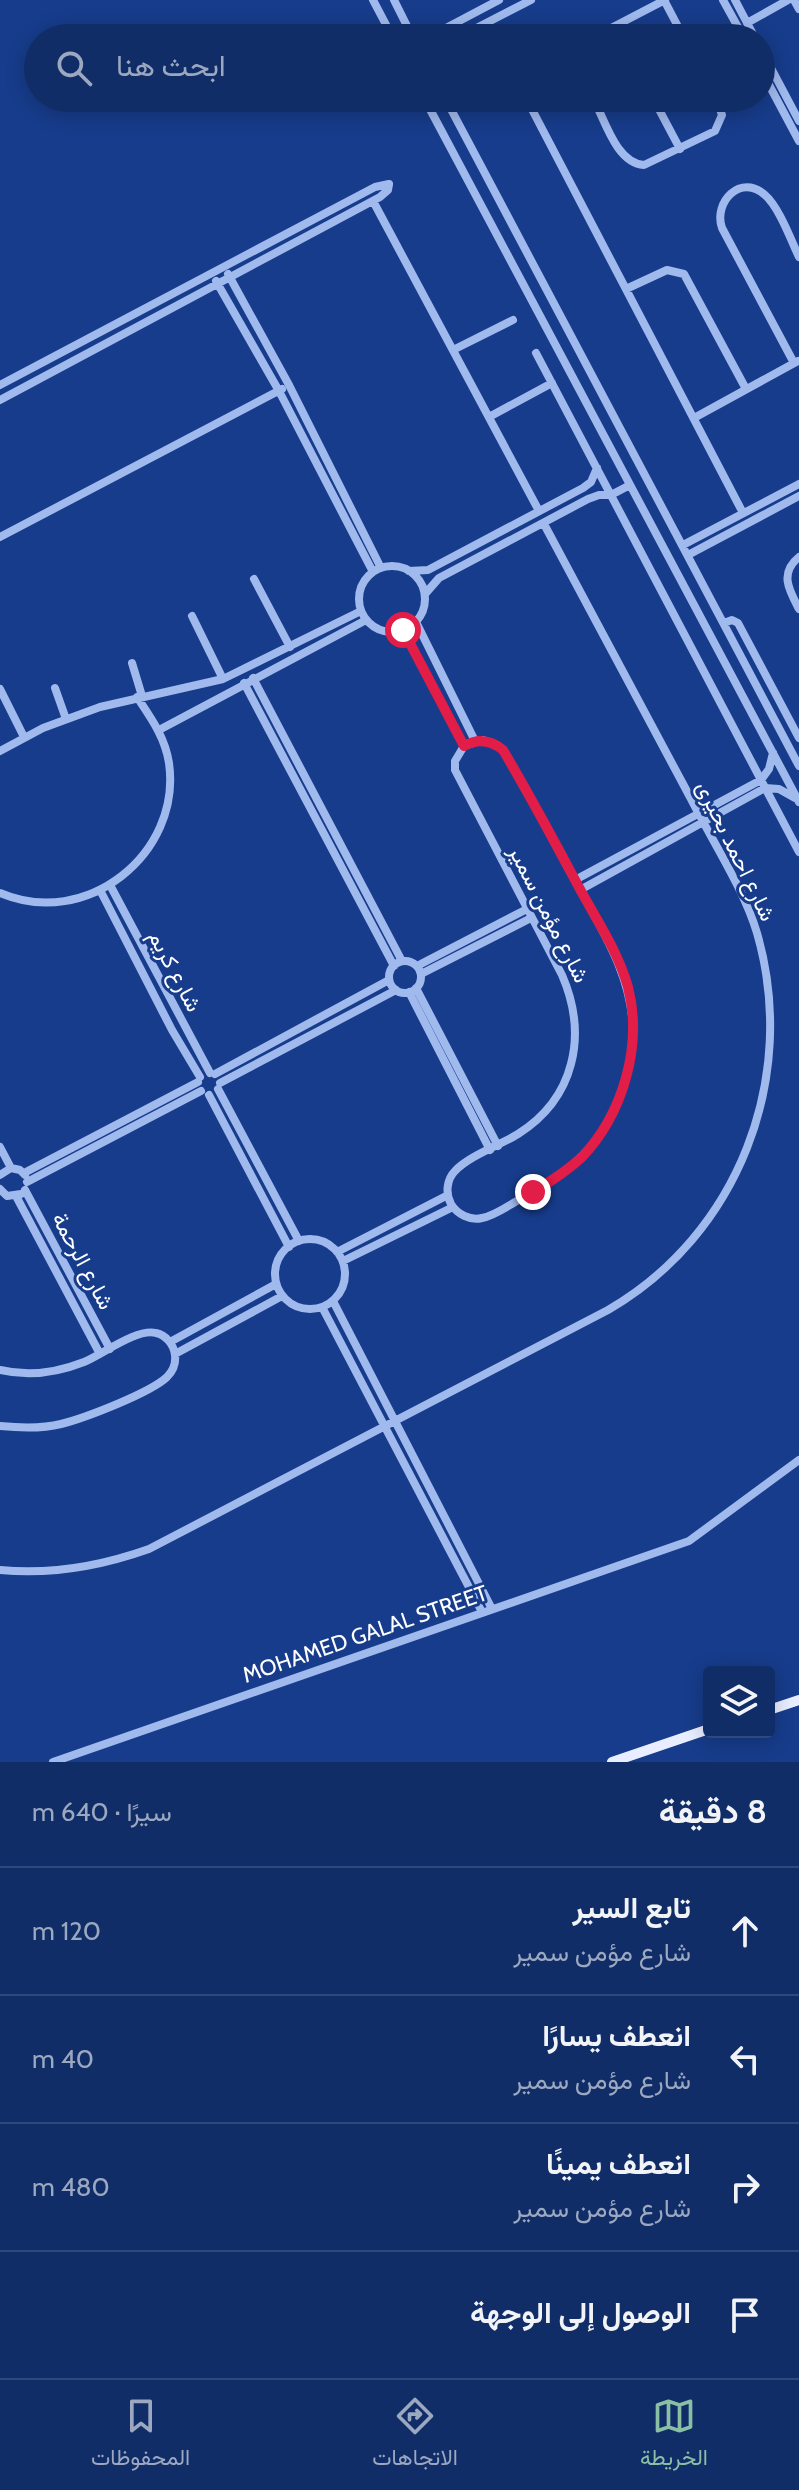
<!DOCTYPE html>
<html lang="ar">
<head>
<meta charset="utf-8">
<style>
  body { margin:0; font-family:Cabin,Vazirmatn,sans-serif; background:#1e3971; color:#f1f3f6; direction:rtl }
  .controls { position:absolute; right:24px; bottom:24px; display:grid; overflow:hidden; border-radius:8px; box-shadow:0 4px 20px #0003 }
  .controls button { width:72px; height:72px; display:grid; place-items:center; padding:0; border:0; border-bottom:2px solid #30497c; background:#112d68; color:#f1f3f6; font:40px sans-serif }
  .stop { position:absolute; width:24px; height:24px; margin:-18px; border:6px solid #e11d48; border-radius:50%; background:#fff }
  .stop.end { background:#e11d48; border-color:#fff; box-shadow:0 2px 8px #0008 }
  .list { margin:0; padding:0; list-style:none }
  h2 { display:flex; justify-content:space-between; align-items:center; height:104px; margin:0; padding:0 32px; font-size:34px }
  h2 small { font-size:26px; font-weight:400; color:#9ca8c0 }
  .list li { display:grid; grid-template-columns:52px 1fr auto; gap:24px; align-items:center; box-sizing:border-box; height:128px; padding:0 32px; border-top:2px solid #30497c }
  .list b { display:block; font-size:30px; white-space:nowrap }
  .list p { margin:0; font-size:26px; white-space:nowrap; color:#9ca8c0 }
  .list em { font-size:26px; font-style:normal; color:#9ca8c0 }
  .icon { flex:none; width:44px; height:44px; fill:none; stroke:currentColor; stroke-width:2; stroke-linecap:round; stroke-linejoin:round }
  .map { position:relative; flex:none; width:799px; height:1762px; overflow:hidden; direction:ltr }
  .search { position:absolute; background:#112d68; box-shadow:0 4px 20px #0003; left:24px; right:24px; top:24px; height:88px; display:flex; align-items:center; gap:20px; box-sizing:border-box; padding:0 28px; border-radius:44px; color:#9ca8c0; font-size:30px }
  .sheet { height:616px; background:#112d68 }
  nav { display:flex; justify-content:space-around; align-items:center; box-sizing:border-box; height:112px; border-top:2px solid #30497c; background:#112d68; font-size:22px; color:#9ca8c0 }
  nav a { display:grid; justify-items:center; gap:4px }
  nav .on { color:#8abfa5 }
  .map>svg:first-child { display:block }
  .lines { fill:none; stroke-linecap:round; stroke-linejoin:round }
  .minor { stroke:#a1baee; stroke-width:8 }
  .major { stroke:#e8eeff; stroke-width:10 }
  .route { stroke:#e11d48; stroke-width:10 }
  .labels { text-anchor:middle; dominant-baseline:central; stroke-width:6; stroke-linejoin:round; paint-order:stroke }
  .street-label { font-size:22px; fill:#fff; stroke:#173c8b }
</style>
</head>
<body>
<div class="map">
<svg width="799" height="1762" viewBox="0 0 799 1762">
  <rect width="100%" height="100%" fill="#173c8b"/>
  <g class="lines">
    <!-- minor -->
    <path class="minor" d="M373,0L393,38
      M394,0L413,38
      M664,0L684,38
      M723,0L744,38
      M735,0L755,38
      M794,0L799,9
      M747,23L788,0
      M615,26L622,38
      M427,38L499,0
      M457,38L531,0
      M592,38L665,0
      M761,49L799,121
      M761,70L799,141
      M424,98L799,802
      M445,98L799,766
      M526,98L743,513
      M593,98C605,120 616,163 644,165L715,131L722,115L716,98
      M653,98L680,149
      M373,201L539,511
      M228,274L289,385L381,568
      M216,281L279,391L373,572
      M626,289L667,270L684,274L746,389
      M453,350L513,320
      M536,353L799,852
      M794,363L722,228C713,202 741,173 765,195C779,207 791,240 799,257
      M0,385L375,187L389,184
      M0,400L380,197L388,190L389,184
      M489,417L552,383
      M694,418L798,361
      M0,537L282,389
      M683,545L799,484
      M688,555L799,496
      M799,557C779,573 789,590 799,609
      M359 599a33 33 0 1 1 66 0a33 33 0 1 1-66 0Z
      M409,571L428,570L583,488L591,482L597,468
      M254,579L290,647
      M425,594L439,578L588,499L599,495H611L630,485
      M192,616L223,679
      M416,622L475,741
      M724,623L732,620L738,623L799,738
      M403,630L464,746
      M132,663L142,696
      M253,678L402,961
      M244,683L394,966
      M55,688L66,719
      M0,689L24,737
      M159,730L366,620
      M483,740L497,745L503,750C528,792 550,835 573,877C600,927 633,975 633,1033C632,1069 619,1106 599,1136C578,1166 547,1185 515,1202C505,1208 493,1216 482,1218C470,1221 457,1214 451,1204C445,1193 447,1179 455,1171C469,1156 500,1145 518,1134C575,1098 588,1035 562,975L455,770V761L464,746Z
      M0,751L43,728L100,707L223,679L361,611
      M575,880L761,780L769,769L773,753
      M110,885L210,1073
      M100,890L172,1030L200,1077
      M580,890L765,788L779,789L795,798
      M0,893C86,930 182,854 169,763C165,737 151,718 137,697
      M389 977a16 16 0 1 1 32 0a16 16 0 1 1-32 0Z
      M417,966L527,909
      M421,974L531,918
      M416,988L498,1146
      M409,992L490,1150
      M215,1074L389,980
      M220,1083L396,990
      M218,1089L299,1241
      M209,1095L289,1247
      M0,1147L11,1168
      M24,1173L198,1082
      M0,1175L11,1168L20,1170L25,1175
      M27,1182L201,1091
      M0,1189L7,1196L21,1194
      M25,1190L110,1349
      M16,1196L100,1354
      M275 1274a35 35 0 1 1 70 0a35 35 0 1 1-70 0Z
      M337,1252L448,1195
      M343,1261L453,1207
      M333,1301L492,1609
      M322,1307L482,1612
      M170,1342L276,1284
      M175,1354L282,1296
      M0,1370C29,1377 56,1373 84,1362C103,1354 137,1328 156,1333C166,1335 174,1345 175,1355C176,1363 173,1371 167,1377C150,1393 85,1418 61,1424C41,1429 20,1428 0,1426
      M0,1570C51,1575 101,1566 149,1549L608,1310C738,1235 799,1078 757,933C744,889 711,839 690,797C641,706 593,614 544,524
      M53,1762L689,1541L799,1460"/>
    <!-- major -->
    <path class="major" d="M769,1710L799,1700
      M612,1762L709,1729"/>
  </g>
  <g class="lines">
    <!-- route -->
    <path class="route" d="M403,630L464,746C478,738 491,740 503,750C528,792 551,835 574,878C592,913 617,948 628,987C643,1045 623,1114 582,1157C567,1171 550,1182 533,1192"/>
  </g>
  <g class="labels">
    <!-- street labels -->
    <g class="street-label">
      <text transform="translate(736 851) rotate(64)">شارع احمد بحيرى</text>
      <text transform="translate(549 914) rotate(63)">شارع مؤمن سمير</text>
      <text transform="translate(175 971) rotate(62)">شارع كريم</text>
      <text transform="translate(83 1261) rotate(62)">شارع الرحمة</text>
      <text transform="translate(365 1634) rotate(-19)">MOHAMED GALAL STREET</text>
    </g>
  </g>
</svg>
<div class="controls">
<button><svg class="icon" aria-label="layers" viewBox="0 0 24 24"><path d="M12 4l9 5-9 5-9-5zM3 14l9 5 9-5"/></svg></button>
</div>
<div class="stop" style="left:403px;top:630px"></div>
<div class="stop end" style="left:533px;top:1192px"></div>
<div class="search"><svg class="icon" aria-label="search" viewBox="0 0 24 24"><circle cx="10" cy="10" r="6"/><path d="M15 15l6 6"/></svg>ابحث هنا</div>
</div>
<section class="sheet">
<h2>8 دقيقة<small>سيرًا · 640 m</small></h2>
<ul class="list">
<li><svg class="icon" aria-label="ahead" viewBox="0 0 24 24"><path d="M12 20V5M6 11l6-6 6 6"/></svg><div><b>تابع السير</b><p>شارع مؤمن سمير</p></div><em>120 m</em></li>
<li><svg class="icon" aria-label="left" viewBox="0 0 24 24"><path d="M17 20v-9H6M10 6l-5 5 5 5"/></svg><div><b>انعطف يسارًا</b><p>شارع مؤمن سمير</p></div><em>40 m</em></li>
<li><svg class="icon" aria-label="right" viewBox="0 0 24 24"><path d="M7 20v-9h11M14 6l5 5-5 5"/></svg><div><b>انعطف يمينًا</b><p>شارع مؤمن سمير</p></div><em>480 m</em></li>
<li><svg class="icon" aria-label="arrive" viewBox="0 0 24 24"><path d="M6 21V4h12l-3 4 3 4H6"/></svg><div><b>الوصول إلى الوجهة</b></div></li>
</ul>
</section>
<nav>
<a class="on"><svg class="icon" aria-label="map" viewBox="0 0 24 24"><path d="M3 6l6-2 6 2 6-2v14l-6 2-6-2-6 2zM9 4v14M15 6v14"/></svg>الخريطة</a>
<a><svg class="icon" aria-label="directions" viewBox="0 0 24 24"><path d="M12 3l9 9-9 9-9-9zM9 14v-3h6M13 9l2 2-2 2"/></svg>الاتجاهات</a>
<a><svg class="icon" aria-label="saved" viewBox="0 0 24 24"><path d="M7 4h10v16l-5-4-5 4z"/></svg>المحفوظات</a>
</nav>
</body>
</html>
